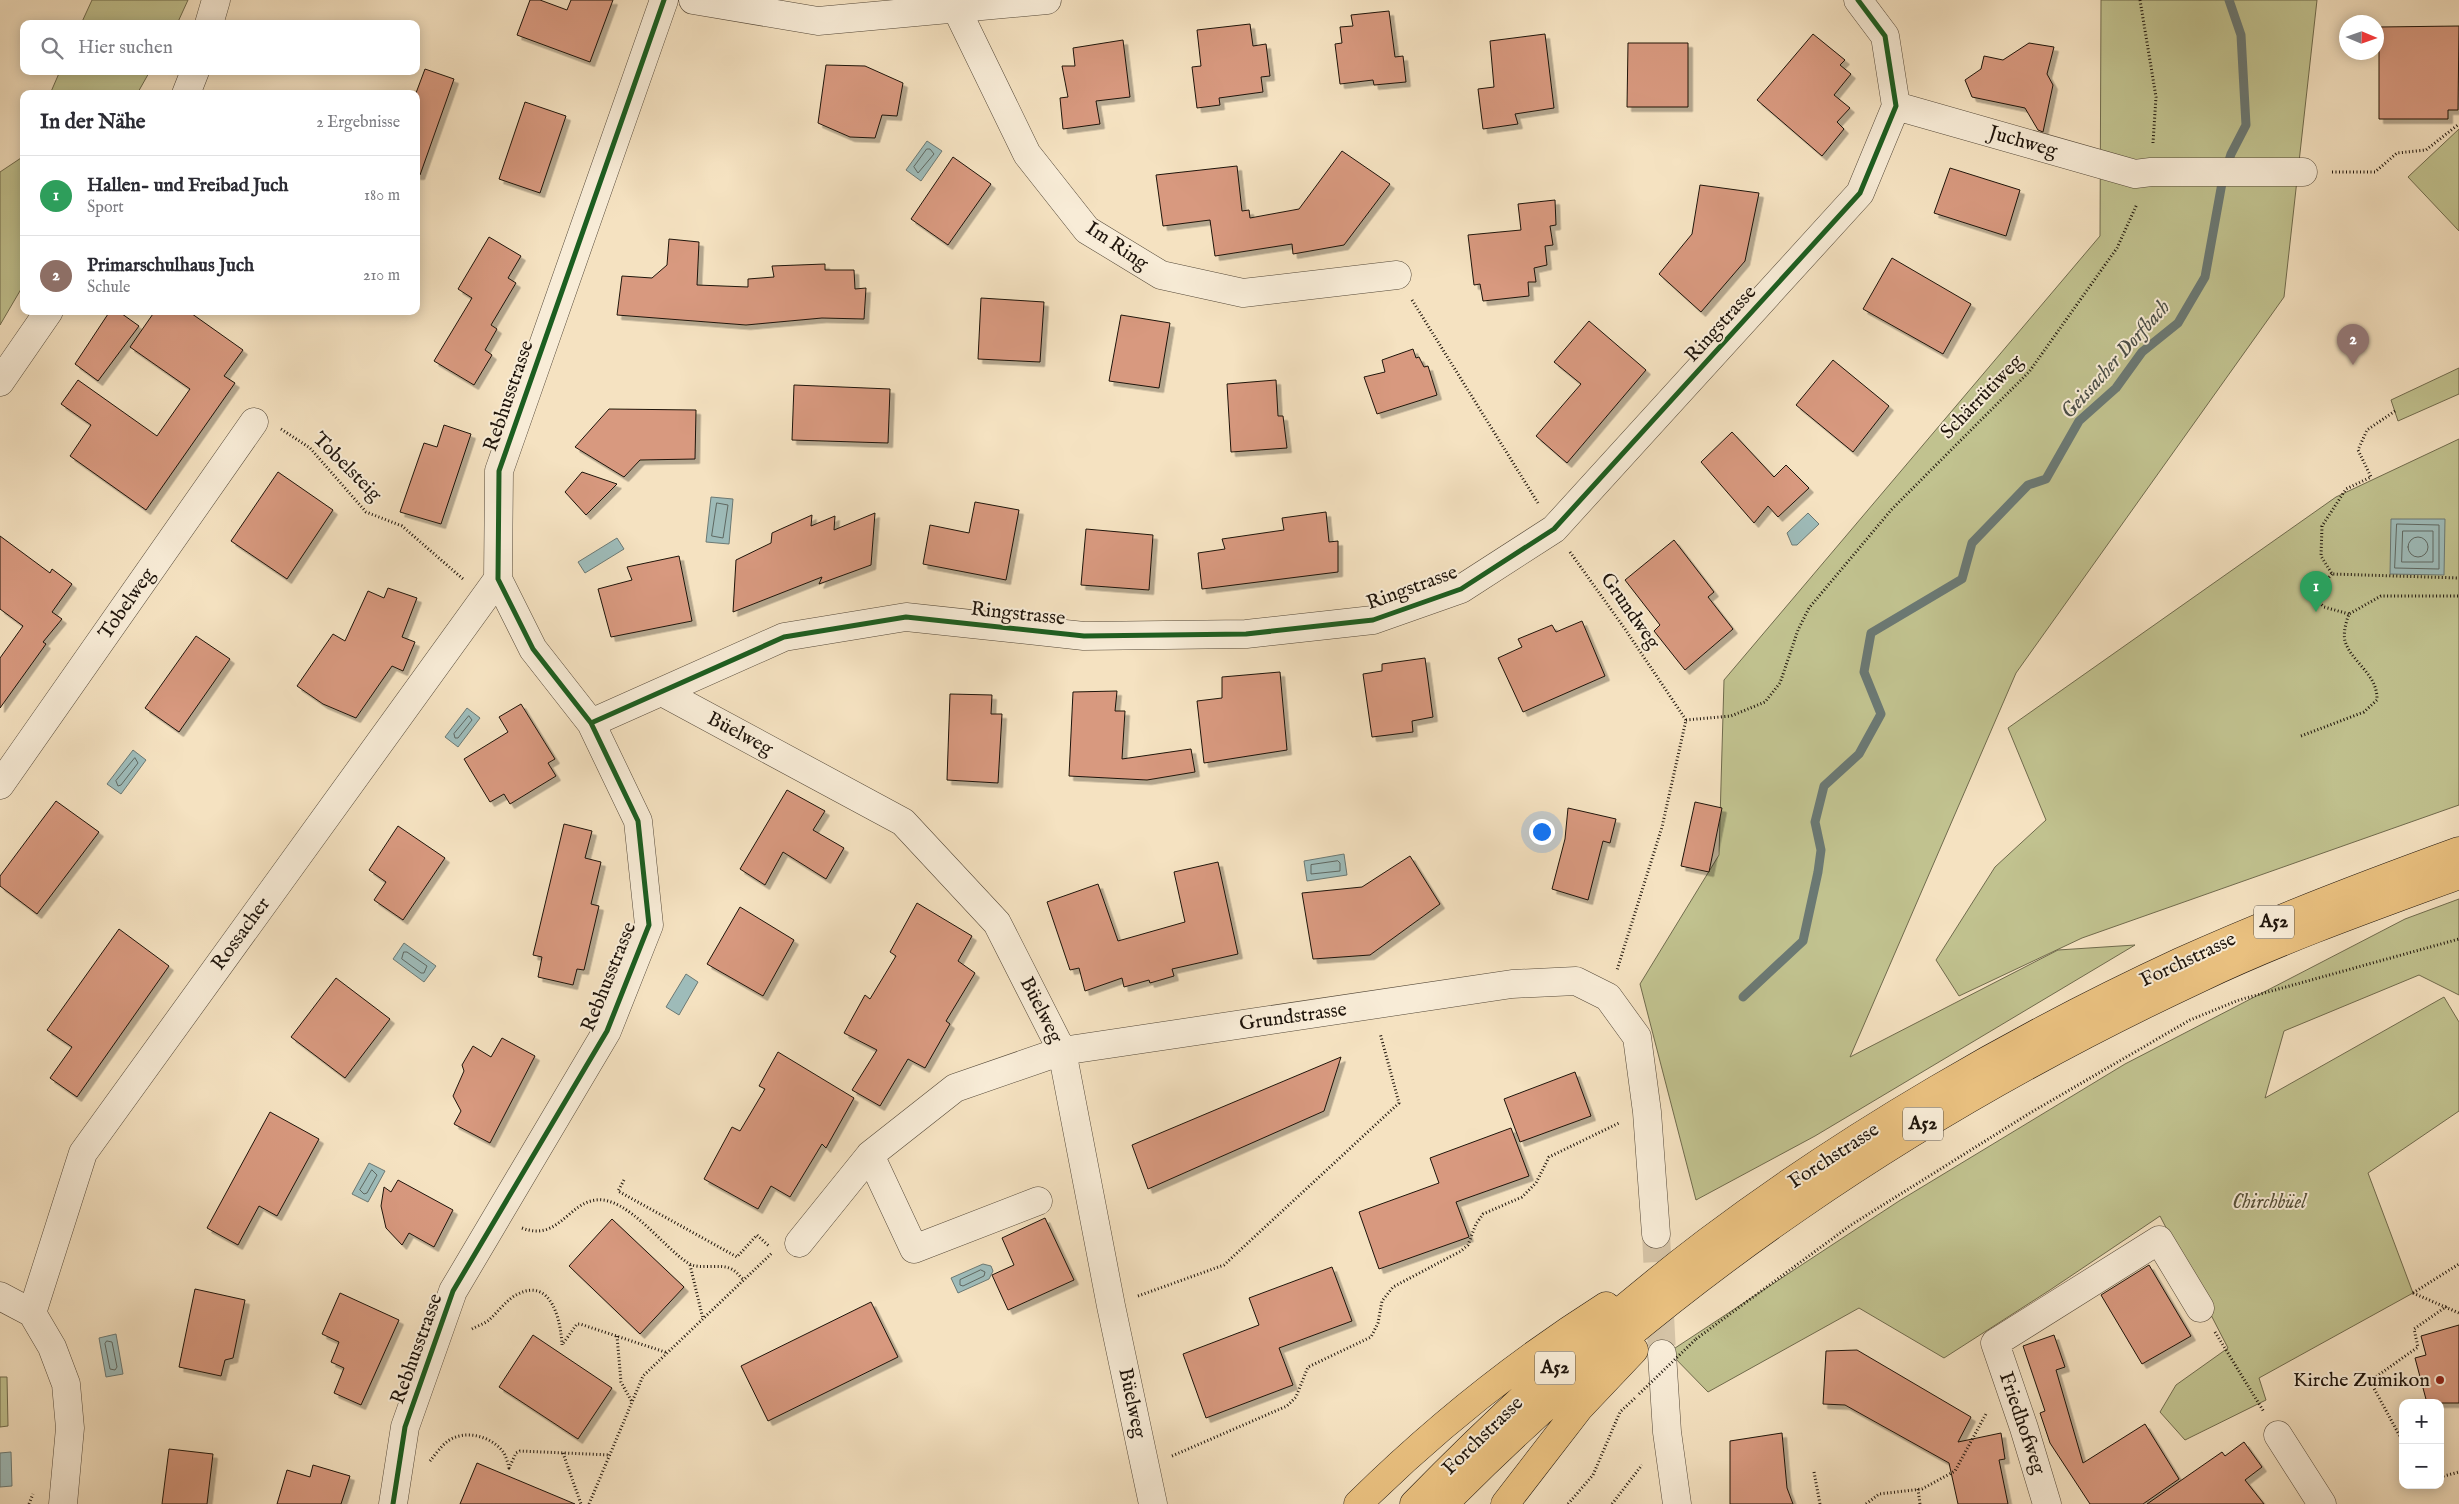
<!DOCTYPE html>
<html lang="de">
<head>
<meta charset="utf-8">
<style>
  body { margin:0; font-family:"IM FELL English",serif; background:#f7f7f7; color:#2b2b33 }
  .controls { position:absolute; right:15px; bottom:15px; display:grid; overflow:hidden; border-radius:10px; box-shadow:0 2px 12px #0003 }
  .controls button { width:45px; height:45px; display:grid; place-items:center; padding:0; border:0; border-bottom:1px solid #e1e1e2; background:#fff; color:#2b2b33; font:25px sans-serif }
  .compass { position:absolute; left:2339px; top:15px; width:45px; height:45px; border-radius:50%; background:#fff; box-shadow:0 2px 12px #0003; rotate:92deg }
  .you { position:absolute; left:1541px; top:831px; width:18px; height:18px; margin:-12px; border:4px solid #fff; border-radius:50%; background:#1a73e8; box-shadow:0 0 0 8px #1a73e833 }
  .badge { display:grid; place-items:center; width:32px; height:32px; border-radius:50%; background:#8f2418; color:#fff; font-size:16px; font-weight:700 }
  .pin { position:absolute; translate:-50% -41px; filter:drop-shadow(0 1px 2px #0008) }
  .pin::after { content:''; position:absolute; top:26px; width:18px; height:15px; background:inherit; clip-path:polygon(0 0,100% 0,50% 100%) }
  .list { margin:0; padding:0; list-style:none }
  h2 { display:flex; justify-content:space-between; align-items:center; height:65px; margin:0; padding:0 20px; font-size:21px }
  h2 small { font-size:16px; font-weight:400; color:#7c7c81 }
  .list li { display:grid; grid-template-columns:32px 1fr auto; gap:15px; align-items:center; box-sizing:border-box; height:80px; padding:0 20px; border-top:1px solid #e1e1e2 }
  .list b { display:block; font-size:19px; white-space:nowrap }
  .list p { margin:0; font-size:16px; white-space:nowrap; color:#7c7c81 }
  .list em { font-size:16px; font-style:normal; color:#7c7c81 }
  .icon { flex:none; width:28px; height:28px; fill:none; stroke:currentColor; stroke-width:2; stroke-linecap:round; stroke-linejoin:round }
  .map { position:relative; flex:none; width:2459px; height:1504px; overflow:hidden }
  .search { position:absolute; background:#fff; box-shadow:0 2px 12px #0003; left:20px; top:20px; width:400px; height:55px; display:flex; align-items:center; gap:12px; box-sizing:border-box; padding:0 18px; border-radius:10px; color:#7c7c81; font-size:19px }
  .panel { position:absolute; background:#fff; box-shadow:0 2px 12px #0003; left:20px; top:90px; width:400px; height:225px; border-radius:10px }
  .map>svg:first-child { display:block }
  .green { fill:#c1c28f; stroke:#706b4d }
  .water { fill:#9ebcba; stroke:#6b7974 }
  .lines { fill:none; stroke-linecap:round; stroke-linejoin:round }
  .shore { stroke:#5e6862; stroke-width:1 }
  .stream { stroke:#6b7974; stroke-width:9 }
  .building { fill:#d8997f; stroke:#1e140b; filter:url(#shadow) }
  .minor-tunnel { stroke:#d5c3a6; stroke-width:28; stroke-dasharray:28 14; stroke-linecap:butt }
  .minor-casing { stroke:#544838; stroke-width:29 }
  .highway-casing { stroke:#1e140b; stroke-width:29 }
  .path { stroke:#1e140b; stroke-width:3; stroke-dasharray:1 2.5; stroke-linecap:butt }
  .minor { stroke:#f8ecd7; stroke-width:28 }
  .highway { stroke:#eac180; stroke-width:28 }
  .path-bridge { stroke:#1e140b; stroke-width:3; stroke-dasharray:1 2.5; stroke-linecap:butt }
  .cycleway-casing { stroke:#f8ecd7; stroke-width:8 }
  .cycleway { stroke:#1b5e20; stroke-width:5 }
  .poi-dot { fill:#8f2418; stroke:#f8ecd7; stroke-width:2 }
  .labels { text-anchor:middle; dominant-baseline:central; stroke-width:4; stroke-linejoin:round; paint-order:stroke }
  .shield { fill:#f8ecd7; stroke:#5f5548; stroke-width:1 }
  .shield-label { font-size:19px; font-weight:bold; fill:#1e140b }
  .street-label { font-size:20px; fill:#1e140b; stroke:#f8ecd7 }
  .park-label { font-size:20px; font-style:italic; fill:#575139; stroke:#f8ecd7 }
  .poi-label { font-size:20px; fill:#1e140b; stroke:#f8ecd7; text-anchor:end }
  .water-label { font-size:21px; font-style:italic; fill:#4b4f48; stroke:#f8ecd7 }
</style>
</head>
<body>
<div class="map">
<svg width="2459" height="1504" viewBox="0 0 2459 1504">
  <defs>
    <filter id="shadow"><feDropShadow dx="4.5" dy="4.5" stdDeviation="0" flood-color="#0004"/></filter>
  </defs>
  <rect width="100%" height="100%" fill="#f5e2c1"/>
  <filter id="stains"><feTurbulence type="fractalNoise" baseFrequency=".004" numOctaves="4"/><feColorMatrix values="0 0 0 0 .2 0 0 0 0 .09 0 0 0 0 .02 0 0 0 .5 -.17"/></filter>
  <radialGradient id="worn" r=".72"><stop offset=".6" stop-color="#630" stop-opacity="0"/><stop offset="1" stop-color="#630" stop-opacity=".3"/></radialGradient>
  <!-- green -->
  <path class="green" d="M92,0H188L177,24H81Z
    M2101,0H2317L2284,297L2016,673L1850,1057L2058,950L2135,945L1815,1136L1696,1200L1640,984L1719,855L1724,680L2100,236Z
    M60,71H150L137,94H50Z
    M2459,129V231L2408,177Z
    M24,151V284L0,325V172L21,158Z
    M2459,368V394L2398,421L2391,400Z
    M2459,439V805L2082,938L1959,996L1936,960L1995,867L2046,820L2008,728L2336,497Z
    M2459,899V995L2419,975L2284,1031L2265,1098L2444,997L2459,1022V1111L2368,1173L2413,1293L2259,1378L2266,1400L2185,1440L2160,1412L2176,1385L2228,1348L2160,1216L2050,1290L1944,1358L1859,1308L1708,1392L1669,1352L1899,1201L2125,1064L2405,919Z
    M0,1377H7L8,1426L0,1427Z"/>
  <!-- water -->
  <path class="water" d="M927,141L942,151L921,181L906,170Z
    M711,497L733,499L729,544L706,542Z
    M1808,513L1819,524L1797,545H1792L1787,533Z
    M2391,519H2445L2444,575L2390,574Z
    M617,538L624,549L585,573L578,562Z
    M467,708L480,718L458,747L445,737Z
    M133,750L146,760L121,794L107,784Z
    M1344,854L1347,875L1307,881L1304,861Z
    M404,943L436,966L424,982L393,959Z
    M686,974L698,982L679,1015L666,1007Z
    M369,1163L385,1171L368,1202L352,1194Z
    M983,1264L991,1266L993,1271L989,1279L958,1293L951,1278Z
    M116,1334L123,1374L106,1377L99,1338Z
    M11,1452L12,1486L0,1487V1453Z"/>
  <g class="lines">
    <!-- shore -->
    <path class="shore" d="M927,149H930L934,154L918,173L914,167Z
      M717,503L728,505L723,538L712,536Z
      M2397,524L2439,525V569L2395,568Z
      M2403,531H2433V562H2402Z
      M2408 547a10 10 0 1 1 20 0a10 10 0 1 1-20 0Z
      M469,716L472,720L458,738H455L454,734Z
      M135,758L138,763L121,785L118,786L116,781Z
      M1338,861L1340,863V871L1311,874V865Z
      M404,952H407L427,966L424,973H421L402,959Z
      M372,1170L377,1175L367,1193L364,1194L360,1190Z
      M981,1270L985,1272L984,1276L963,1286L960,1285V1280Z
      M107,1341L112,1342L117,1367L115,1370L110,1369L105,1344Z"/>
    <!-- stream -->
    <path class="stream" d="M1743,997L1803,941L1818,872L1821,850L1815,822L1824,786L1859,754L1881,714L1864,672L1871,633L1962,579L1972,543L2028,485L2046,479L2079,421L2116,388L2142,352L2178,323L2205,277L2222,183L2231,154L2246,125L2241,35L2229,0"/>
  </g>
  <!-- building -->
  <path class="building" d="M530,0H540L567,10L571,0H613L590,62L517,35Z
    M1389,11L1395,57L1403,56L1406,82L1374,85L1373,80L1340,84L1335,44L1342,43L1340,27L1353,26L1351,15Z
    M1250,24L1253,46L1266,44L1270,76L1261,77L1263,92L1219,98L1220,105L1197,108L1192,67L1201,66L1197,30Z
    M2459,26L2458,110H2448V119H2379V27Z
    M1545,34L1554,108L1515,114L1518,124L1483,129L1478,89L1494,87L1490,41Z
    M1813,34L1845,60L1840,65L1851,74L1834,95L1850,108L1837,122L1844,129L1822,156L1757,100Z
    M1123,40L1130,97L1096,101L1100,124L1063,129L1060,98L1068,97L1062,66H1075L1073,48Z
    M1628,43H1688V107H1627Z
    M2029,43L2054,47L2047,74L2053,85L2043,132L2038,130L2025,108L1972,97L1965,80L1981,69L1984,56L2003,60Z
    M826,65L865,66L903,83L897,116L882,115L875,138L850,137L818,123Z
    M425,69L454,79L420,175H416V93Z
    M525,102L566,116L540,193L499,179Z
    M1342,151L1390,184L1344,245L1293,254L1292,244L1215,256L1210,220L1163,226L1156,175L1237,166L1242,211L1249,210L1250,218L1299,209Z
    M953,157L991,184L948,245L911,219Z
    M1950,168L2020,190L2006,236L1934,213Z
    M1700,185L1759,193L1745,261L1701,312L1659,274L1692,234Z
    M1555,200L1556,225L1550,226L1553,245L1545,246L1547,265L1534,268L1536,282H1528L1529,296L1483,301L1480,284L1474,285L1468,235L1521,230L1518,204Z
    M489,237L521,256L508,278L516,283L491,325L497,329L485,350L492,355L474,385L434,361L472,298L458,289Z
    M669,239L699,242L697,285L748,287V279L774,277L772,266L825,264V270H854L855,289L866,288L864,319L822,318L746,325L617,315L622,276L652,278L667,265Z
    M1892,258L1971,304L1943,354L1863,309Z
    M981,298L1044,302L1040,362L978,359Z
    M110,311H118L139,326L98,381L75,364Z
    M155,311H188L243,350L224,376L235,383L146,510L70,456L91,425L61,404L78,380L157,436L190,389L130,347Z
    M1121,315L1170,323L1159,388L1109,381Z
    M1589,321L1646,370L1567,463L1536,436L1581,384L1554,362Z
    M1413,349L1416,358L1419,357L1424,367L1428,366L1437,395L1377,414L1364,377L1385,372L1382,360Z
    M1833,360L1889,406L1853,452L1796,405Z
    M1276,380L1278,416H1283L1287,448L1231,452L1227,384Z
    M794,385L890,389L888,443L792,440Z
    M609,409L696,410L695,459L640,460L624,477L575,447Z
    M444,425L471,434L441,524L400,512L424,443L437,447Z
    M1732,432L1774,477L1786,465L1809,488L1778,517L1768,506L1754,523L1701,462Z
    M278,472L333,510L287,579L231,541Z
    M582,472L617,484L586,515L565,492Z
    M975,502L1019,510L1006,580L923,564L930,525L969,533Z
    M1326,512L1329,542L1338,541V572L1202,589L1198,553L1225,549L1222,539L1284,530L1282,518Z
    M875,513L871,565L819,584L822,577L733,612L736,560L771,543L772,533L812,515L811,526L835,516L834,530Z
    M1086,529L1153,535L1149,590L1081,585Z
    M0,536L50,573L52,569L72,584L52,612L62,619L43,642L46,644L0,708V658L23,626L0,609Z
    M1674,540L1714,592L1708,597L1733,629L1685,670L1654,631L1660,625L1625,580Z
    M679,556L692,621L611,637L598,589L632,580L627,567Z
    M388,588L417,598L402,637L415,642L403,671L392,666L356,718L323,704L297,686L333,634L345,641L368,591L384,598Z
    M1582,621L1605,676L1523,712L1498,658L1522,647L1518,639L1552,625L1556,632Z
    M196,636L230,659L179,732L145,708Z
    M1425,658L1433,717L1412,721L1413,732L1372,737L1363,674L1382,671V664Z
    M1280,672L1287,750L1204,763L1197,701L1222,698V677Z
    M1117,691L1115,711H1125L1122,759L1191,749L1195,772L1147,780L1069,776L1073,692Z
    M950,694L992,695L991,714H1002L998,783L947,780Z
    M521,704L555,759L548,763L556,776L510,804L504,794L490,802L464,759L508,732L499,717Z
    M787,790L825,811L813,830L844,848L826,879L783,852L765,885L740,869Z
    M56,801L99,832L37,914L0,886V876Z
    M1695,802L1722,808L1709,872L1681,866Z
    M1568,808L1616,819L1610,843L1603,841L1588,900L1552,889L1565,839Z
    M564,824L592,831L585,858L601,862L591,904L599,906L584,970L577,969L573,985L538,977L542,957L533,955Z
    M398,826L445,858L403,920L374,900L386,882L369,870Z
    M1410,856L1440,904L1370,955L1313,959L1302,893L1362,887Z
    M1218,862L1238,954L1172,969L1174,976L1150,983L1149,980L1124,987L1122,978L1085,991L1079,968L1070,970L1047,902L1098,884L1118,941L1185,922L1174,872Z
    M917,903L972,936L958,961L975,973L946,1021L950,1024L925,1068L908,1059L880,1106L852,1090L877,1050L844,1033L865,995L870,999L896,956L890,952Z
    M740,907L794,940L763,996L707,964Z
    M119,929L169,966L77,1097L50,1078L72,1047L47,1030Z
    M336,978L390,1019L345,1078L291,1037Z
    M502,1038L535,1056L490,1143L454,1124L461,1111L453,1096L464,1071L462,1065L473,1046L491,1057Z
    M778,1052L854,1098L826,1148L822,1144L790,1197L771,1186L758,1209L704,1179L732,1127L740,1131L765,1089L759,1086Z
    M1341,1057L1324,1111L1148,1189L1132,1145Z
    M1575,1072L1591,1116L1520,1142L1504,1099Z
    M270,1112L319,1139L277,1216L259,1206L238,1245L207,1228Z
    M1511,1128L1529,1176L1456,1202L1469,1237L1379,1269L1359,1212L1439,1183L1430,1158Z
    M398,1180L453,1210L434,1247L409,1233L402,1245L386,1228L381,1206L384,1187L391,1192Z
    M1045,1218L1074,1280L1008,1310L992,1275L1014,1265L1002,1238Z
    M612,1219L684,1287L640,1334L569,1266Z
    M2149,1265L2191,1336L2142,1364L2101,1295Z
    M1332,1267L1352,1321L1279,1348L1293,1385L1206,1418L1183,1354L1259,1325L1249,1298Z
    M195,1289L245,1300L233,1358L225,1360L221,1376L179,1367Z
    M340,1293L399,1320L361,1405L334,1393L344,1368L331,1362L339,1342L322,1334Z
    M871,1302L898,1357L768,1421L741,1366Z
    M2459,1325V1403H2427L2415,1358L2426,1355L2421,1336Z
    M533,1335L612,1388L578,1439L499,1387Z
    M2054,1335L2065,1367L2056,1370L2083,1463L2145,1424L2179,1479L2143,1504H2090L2050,1443L2040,1413L2045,1411L2023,1346Z
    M1857,1350L1971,1417L1958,1442L2001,1433L2005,1459L1999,1460L2008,1504H1958L1949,1463L1845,1405L1823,1404L1826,1351Z
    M1782,1433L1787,1488L1793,1504H1730V1441Z
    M2244,1442L2262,1467L2245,1480L2264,1504H2147L2222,1452L2225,1456Z
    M169,1449L213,1454L207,1504H162Z
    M477,1463L575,1504H460Z
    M313,1465L350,1476L341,1504H277L287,1470L310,1477Z"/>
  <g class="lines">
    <!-- minor-tunnel -->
    <path class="minor-tunnel" d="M1656,1234L1662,1354"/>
    <!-- minor casing -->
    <g class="minor-casing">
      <path id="minor" d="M693,0L818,21L1047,0
        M957,10L1027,154L1087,230L1161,275L1243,293L1397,275
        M209,24L216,0
        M186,94L195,71
        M1896,106L2135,174L2151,172H2303
        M0,382L49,311
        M662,692L903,822L997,923L1062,1051L1111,1306L1153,1504
        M591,723L784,637L906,617L1084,636L1246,634L1373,620L1461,589L1554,529L1860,193L1896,106L1885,36L1858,0
        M0,785L254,422
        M870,1155L914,1249L1038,1201
        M799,1243L870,1155L955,1088L1062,1051L1512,984L1576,981L1608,997L1637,1037L1647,1112L1656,1234
        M0,1296L32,1313L52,1347L66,1384L70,1428L63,1504
        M32,1313L83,1153L498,579
        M1662,1354L1667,1432L1677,1504
        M2278,1435L2322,1504
        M393,1504L405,1427L453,1291L607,1031L649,925L638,821L591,723L533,649L498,579L499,471L664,0
        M2047,1504L2024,1428L1995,1343L2159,1240L2200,1308"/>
    </g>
    <!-- highway casing -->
    <g class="highway-casing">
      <path id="highway" d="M1358,1504C1434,1429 1516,1363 1606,1306
        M1414,1504C1506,1410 1603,1321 1707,1242C1850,1134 2018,1037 2180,962C2271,921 2365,885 2459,851
        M1444,1504C1665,1280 1916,1111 2200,978C2284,938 2372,907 2459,875
        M1505,1504L1580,1407L1634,1350"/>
    </g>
    <!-- path -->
    <path class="path" d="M2140,0L2156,97L2153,143
      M2332,172H2375L2397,153L2426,150L2459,124
      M1412,300L1538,503
      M2395,411L2367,430L2358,450L2371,477L2346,489L2322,526L2321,556L2332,574L2459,578
      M281,429L310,448L366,512L402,526L463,579
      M1570,552L1625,629L1686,720L1662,827L1617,970
      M2332,574L2317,590V600L2324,607L2349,614
      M1686,720L1731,716L1765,702L1780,683L1798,630L1809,608L1892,509L2029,372L2117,248L2137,204
      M2301,736L2364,712L2377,700C2378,674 2351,662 2345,641C2343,633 2346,622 2349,614L2381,596H2459
      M624,1180L618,1191L737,1257L757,1235L770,1247
      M522,1228C558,1242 568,1203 596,1200C627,1196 664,1248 688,1263C700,1271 722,1262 733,1270C737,1272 740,1277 744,1280
      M690,1265L703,1319
      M2413,1293L2459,1264
      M2413,1293L2459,1313
      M1138,1296L1224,1265L1399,1103L1380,1033
      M472,1329C477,1326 484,1324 489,1320C498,1312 507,1299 518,1294C552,1277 561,1322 562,1345L577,1324H580L668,1353
      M2215,1332L2264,1412
      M617,1336L621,1382L632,1402
      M1696,1339L1851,1225L2030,1113L2190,1020L2239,1000L2459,939
      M2403,1442L2370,1381L2418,1347L2414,1329L2447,1306
      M563,1453L581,1504
      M1172,1456L1287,1406L1296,1397L1308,1367L1371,1337L1378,1323L1382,1301L1393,1287L1461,1251L1468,1245L1476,1224L1483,1214L1522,1197L1536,1183L1549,1157L1619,1123
      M430,1461C435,1455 441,1446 448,1441C465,1429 492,1436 504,1453C506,1457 508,1463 509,1468L516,1453L520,1451L610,1455
      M1814,1472L1820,1504
      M2440,1477L2459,1472
      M1918,1489L1920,1504
      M29,1504L33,1494
      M589,1504L643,1376L772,1253
      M1568,1504L1593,1475L1620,1412L1635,1398
      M1612,1504L1642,1465
      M1866,1504L1879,1494L1922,1489L1955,1471L1987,1412"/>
    <!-- minor -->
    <use href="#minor" class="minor"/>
    <!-- highway -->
    <use href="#highway" class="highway"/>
    <!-- path-bridge -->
    <path class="path-bridge" d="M1639,1394L1696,1339"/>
    <!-- cycleway casing -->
    <g class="cycleway-casing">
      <path id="cycleway" d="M591,723L784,637L906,617L1084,636L1246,634L1373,620L1461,589L1554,529L1860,193L1896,106L1885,36L1858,0
        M393,1504L405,1427L453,1291L607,1031L649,925L638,821L591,723L533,649L498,579L499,471L664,0"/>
    </g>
    <!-- cycleway -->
    <use href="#cycleway" class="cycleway"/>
  </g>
  <!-- markers -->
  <circle class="poi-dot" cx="2440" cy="1380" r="5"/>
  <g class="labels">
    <!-- shield labels -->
    <g class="shield">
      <rect x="2254" y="905.5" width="40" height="33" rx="4"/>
      <rect x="1903" y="1107.5" width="40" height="33" rx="4"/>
      <rect x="1535" y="1351.5" width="40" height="33" rx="4"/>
    </g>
    <g class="shield-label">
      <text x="2274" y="922">A52</text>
      <text x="1923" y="1124">A52</text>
      <text x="1555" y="1368">A52</text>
    </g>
    <!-- street labels -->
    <g class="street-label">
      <text transform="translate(2023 142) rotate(16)">Juchweg</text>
      <text transform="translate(1117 246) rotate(34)">Im Ring</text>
      <text transform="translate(1721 324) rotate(-48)">Ringstrasse</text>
      <text transform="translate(509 396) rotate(-71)">Rebhusstrasse</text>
      <text transform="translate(1982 397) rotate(-46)">Schärrütiweg</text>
      <text transform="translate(347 467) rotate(45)">Tobelsteig</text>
      <text transform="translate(1412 588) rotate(-20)">Ringstrasse</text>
      <text transform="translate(127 604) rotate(-55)">Tobelweg</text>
      <text transform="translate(1630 611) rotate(55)">Grundweg</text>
      <text transform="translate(1018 614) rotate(6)">Ringstrasse</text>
      <text transform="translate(740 734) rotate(28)">Büelweg</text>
      <text transform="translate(241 934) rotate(-54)">Rossacher</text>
      <text transform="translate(2188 960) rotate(-25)">Forchstrasse</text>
      <text transform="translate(609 977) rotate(-68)">Rebhusstrasse</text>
      <text transform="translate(1041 1010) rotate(63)">Büelweg</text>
      <text transform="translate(1293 1017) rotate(-8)">Grundstrasse</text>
      <text transform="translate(1834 1156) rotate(-33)">Forchstrasse</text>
      <text transform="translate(417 1349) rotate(-70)">Rebhusstrasse</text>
      <text transform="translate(1132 1403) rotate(78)">Büelweg</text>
      <text transform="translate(2022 1423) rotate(71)">Friedhofweg</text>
      <text transform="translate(1483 1436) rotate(-44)">Forchstrasse</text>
    </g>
    <!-- park labels -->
    <g class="park-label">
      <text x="2269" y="1202">Chirchbüel</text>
    </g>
    <!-- poi labels -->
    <g class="poi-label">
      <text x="2430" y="1380">Kirche Zumikon</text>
    </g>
    <!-- water labels -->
    <g class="water-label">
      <text transform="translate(2116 360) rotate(-48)">Geissacher Dorfbach</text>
    </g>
  </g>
  <rect width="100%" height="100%" filter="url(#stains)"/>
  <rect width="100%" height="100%" fill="url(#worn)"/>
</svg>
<div class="controls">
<button>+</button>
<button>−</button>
</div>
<svg class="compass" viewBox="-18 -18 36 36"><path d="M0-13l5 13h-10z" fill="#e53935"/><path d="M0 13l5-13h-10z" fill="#7c7c81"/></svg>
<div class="you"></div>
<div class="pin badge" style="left:2316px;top:612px;background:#2e9e5b">1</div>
<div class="pin badge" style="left:2353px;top:365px;background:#8d6e63">2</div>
<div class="search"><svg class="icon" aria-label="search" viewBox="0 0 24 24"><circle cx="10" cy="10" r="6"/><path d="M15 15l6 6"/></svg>Hier suchen</div>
<section class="panel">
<h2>In der Nähe<small>2 Ergebnisse</small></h2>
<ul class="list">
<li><span class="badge" style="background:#2e9e5b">1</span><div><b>Hallen- und Freibad Juch</b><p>Sport</p></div><em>180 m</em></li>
<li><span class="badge" style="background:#8d6e63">2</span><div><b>Primarschulhaus Juch</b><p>Schule</p></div><em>210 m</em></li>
</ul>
</section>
</div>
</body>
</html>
